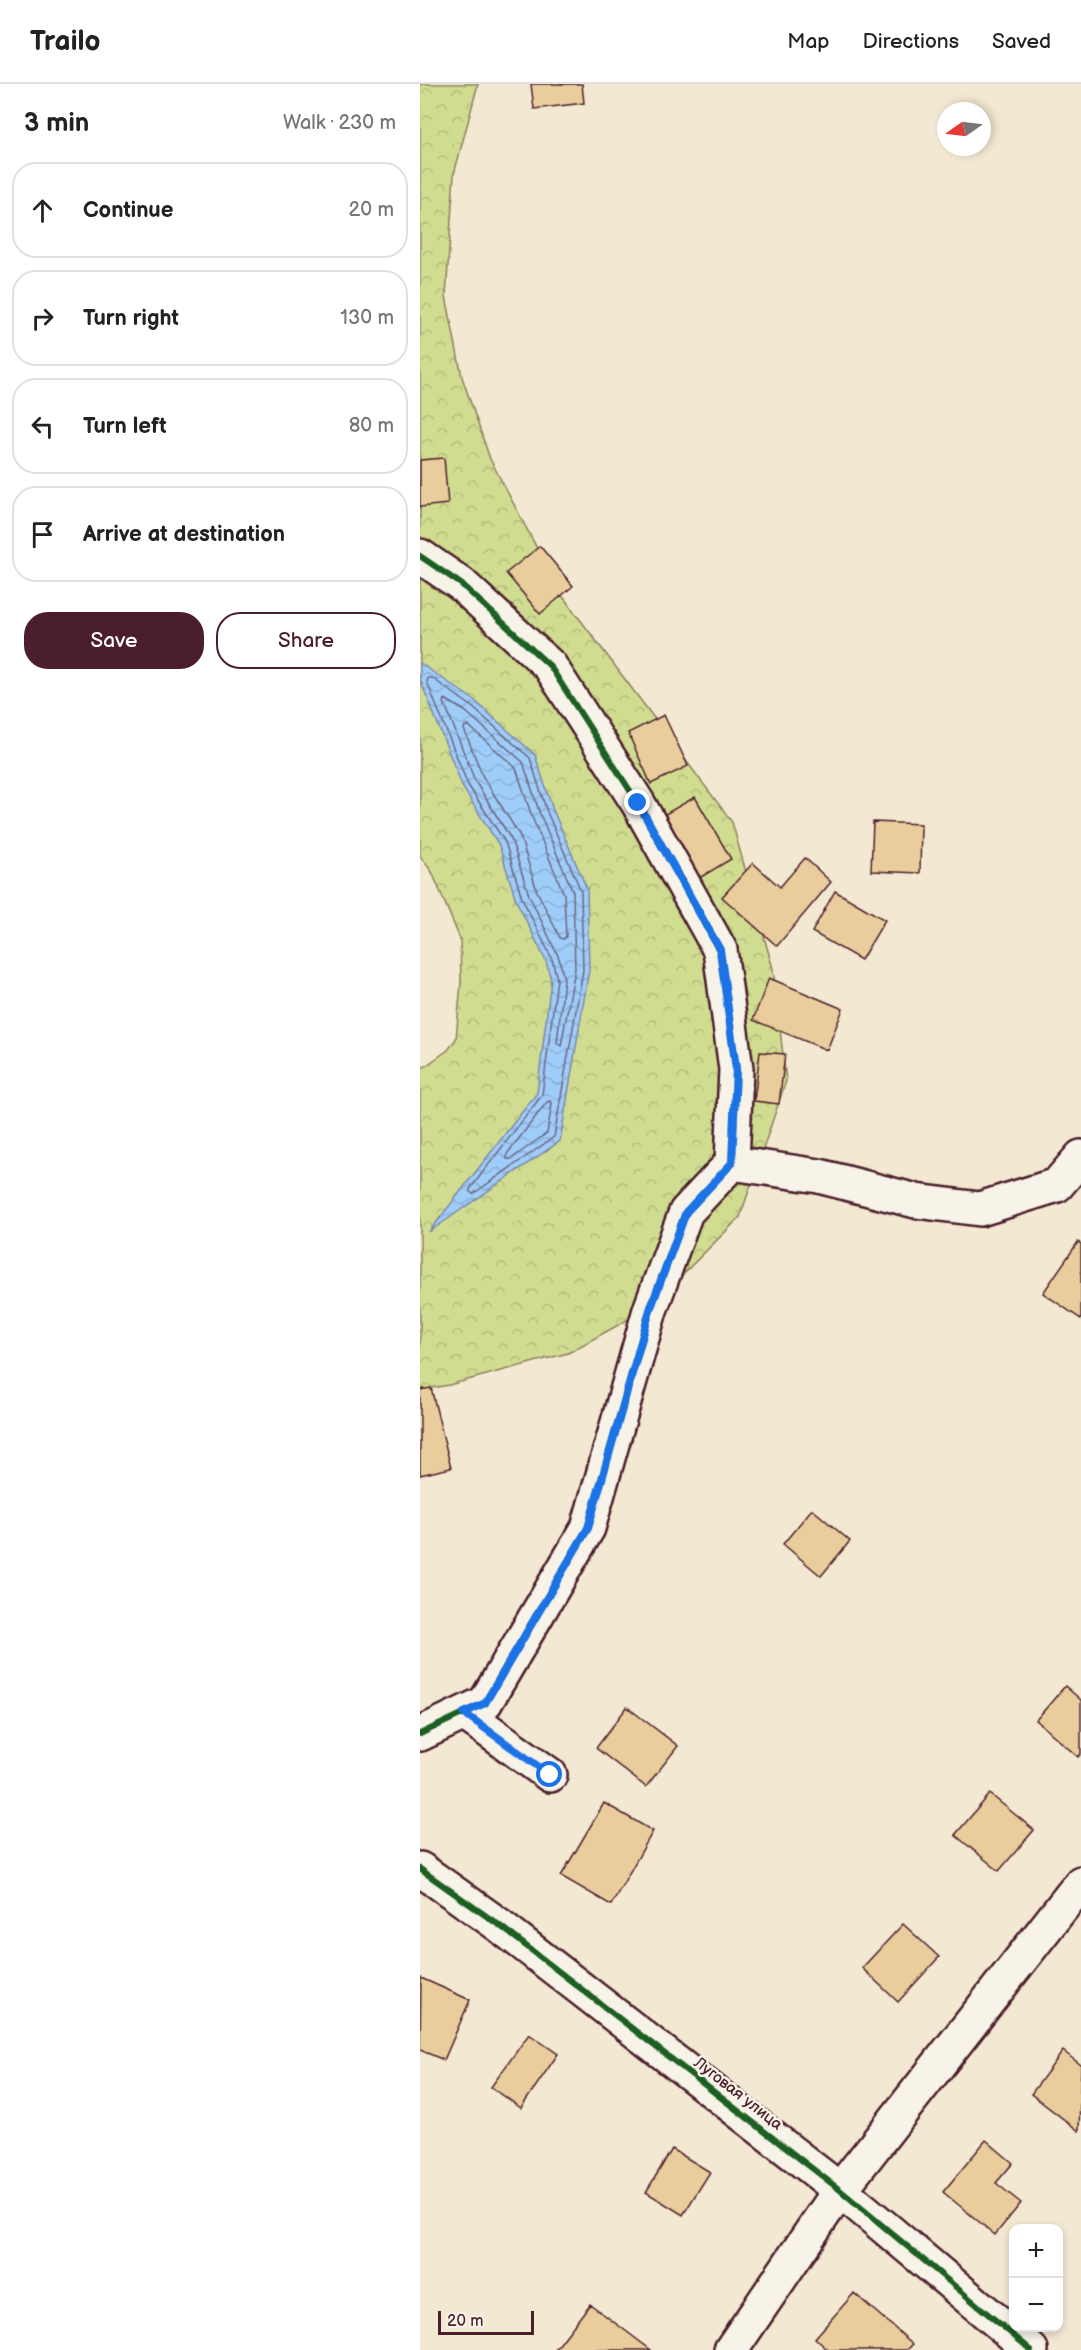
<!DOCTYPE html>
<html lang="en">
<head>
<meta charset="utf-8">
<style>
  body { margin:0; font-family:"Balsamiq Sans",sans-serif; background:#f2f2f2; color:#222 }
  .controls { position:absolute; right:18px; bottom:18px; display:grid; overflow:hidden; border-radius:12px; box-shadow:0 3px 9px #0003 }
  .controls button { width:54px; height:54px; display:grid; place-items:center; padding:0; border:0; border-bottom:2px solid #e0e0e0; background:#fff; color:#222; font:30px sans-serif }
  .compass { position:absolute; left:517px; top:18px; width:54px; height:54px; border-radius:50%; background:#fff; box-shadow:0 3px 9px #0003; rotate:256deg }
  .scale { position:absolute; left:18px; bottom:15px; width:96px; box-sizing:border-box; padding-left:6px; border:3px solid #4a1f2b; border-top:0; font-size:16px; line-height:21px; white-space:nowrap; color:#4a1f2b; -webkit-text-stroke:4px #f7f3e8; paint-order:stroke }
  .stop { position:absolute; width:18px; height:18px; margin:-14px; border:4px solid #1a73e8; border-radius:50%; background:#fff }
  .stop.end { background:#1a73e8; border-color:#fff; box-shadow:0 2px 6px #0008 }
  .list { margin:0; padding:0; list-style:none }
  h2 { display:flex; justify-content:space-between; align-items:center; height:78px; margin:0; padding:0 24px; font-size:26px }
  h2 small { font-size:20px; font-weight:400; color:#767676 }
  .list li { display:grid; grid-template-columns:39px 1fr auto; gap:18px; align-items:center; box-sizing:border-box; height:96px; margin:0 12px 12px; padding:0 12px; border:2px solid #e0e0e0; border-radius:24px }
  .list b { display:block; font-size:22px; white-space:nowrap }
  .list em { font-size:20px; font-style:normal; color:#767676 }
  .actions { display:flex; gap:12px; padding:18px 24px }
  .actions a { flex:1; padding:14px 0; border:2px solid #4a1f2b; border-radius:24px; text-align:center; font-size:21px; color:#4a1f2b }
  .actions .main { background:#4a1f2b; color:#fff }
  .icon { flex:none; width:33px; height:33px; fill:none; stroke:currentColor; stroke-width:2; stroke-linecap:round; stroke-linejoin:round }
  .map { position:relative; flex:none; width:661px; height:2266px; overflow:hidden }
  header { display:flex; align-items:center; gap:36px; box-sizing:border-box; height:84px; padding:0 30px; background:#fff; border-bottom:2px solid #e0e0e0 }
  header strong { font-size:28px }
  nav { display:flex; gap:33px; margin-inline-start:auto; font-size:21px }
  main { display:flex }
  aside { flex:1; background:#fff }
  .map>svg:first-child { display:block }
  .park { fill:url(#park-crowns); stroke:#8d7e5d; stroke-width:1.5 }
  .water { fill:url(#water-waves); stroke:#7d87a7; stroke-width:1.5 }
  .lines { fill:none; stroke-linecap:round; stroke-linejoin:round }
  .shore { stroke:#6c657e; stroke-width:1.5 }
  .building { fill:#e9cd9d; stroke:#4a1f2b; stroke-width:1.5 }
  .minor-casing { stroke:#4a1f2b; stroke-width:38 }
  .minor { stroke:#f7f3e8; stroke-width:33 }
  .cycleway-casing { stroke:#f7f3e8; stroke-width:10 }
  .cycleway { stroke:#1b5e20; stroke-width:6 }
  .route { stroke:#1a73e8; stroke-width:8 }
  .labels { text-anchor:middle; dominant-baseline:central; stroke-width:5; stroke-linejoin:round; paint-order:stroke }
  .street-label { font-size:16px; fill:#4a1f2b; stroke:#f7f3e8 }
</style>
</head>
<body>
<header>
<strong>Trailo</strong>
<nav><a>Map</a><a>Directions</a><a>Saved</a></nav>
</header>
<main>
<aside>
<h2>3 min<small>Walk · 230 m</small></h2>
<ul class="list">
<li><svg class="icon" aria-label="ahead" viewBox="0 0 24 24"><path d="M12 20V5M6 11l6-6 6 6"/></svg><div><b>Continue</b></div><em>20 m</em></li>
<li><svg class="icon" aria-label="right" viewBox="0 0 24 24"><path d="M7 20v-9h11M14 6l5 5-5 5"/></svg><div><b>Turn right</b></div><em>130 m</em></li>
<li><svg class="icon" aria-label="left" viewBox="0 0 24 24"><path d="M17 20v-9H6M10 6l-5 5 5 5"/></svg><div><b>Turn left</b></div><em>80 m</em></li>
<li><svg class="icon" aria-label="arrive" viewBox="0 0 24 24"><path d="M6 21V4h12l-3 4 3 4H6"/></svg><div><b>Arrive at destination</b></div></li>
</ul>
<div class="actions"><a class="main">Save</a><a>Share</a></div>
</aside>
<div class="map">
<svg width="661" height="2266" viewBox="0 0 661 2266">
  <defs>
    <pattern id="park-crowns" width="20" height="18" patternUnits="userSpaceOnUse" patternTransform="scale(1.5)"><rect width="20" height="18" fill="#d0dc8f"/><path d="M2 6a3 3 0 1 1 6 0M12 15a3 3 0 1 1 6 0" fill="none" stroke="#b4bc7c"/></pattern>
    <pattern id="water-waves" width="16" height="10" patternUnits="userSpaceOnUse" patternTransform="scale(1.5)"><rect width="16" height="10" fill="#9fcdfa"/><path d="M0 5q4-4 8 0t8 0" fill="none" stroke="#8ab0d6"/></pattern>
  </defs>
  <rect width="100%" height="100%" fill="#f3e8d2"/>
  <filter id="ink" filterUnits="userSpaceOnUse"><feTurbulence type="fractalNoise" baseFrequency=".0167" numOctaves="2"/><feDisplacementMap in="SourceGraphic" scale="12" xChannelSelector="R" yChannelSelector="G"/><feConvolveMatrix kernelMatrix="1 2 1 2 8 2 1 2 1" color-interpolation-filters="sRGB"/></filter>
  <g filter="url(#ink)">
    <!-- park -->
    <path class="park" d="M0,0H58L34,90L26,212L42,293L70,375L141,510L312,738L353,885L366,997L320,1133L229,1224L148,1269L29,1301L0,1306V986L28,966L36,955L41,899L40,855L12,788L0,772Z"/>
    <!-- water -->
    <path class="water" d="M0,579L54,616L115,671L133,726L167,805L169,886L140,1057L9,1148L117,1009L131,896L126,877L96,816L79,761L43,704L0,595Z"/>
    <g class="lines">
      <!-- shore -->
      <path class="shore" d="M8,594H12L50,621L110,674L127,728L161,807L163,886L134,1053L53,1110L50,1108V1105L122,1011L137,895L132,875L102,814L85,758L48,701L7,598Z
        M25,615L45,627L103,678L120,730L153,808L155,885L141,962L137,959L144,895L139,874L109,811L91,755L55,697L24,618Z
        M45,642H49L96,684L112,733L144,810L146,852L144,855L140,854L117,807L100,752L63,693L44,645Z
        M130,1017L132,1020L127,1049L91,1075H87V1070L127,1018Z"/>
    </g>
    <!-- building -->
    <path class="building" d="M111,0H162L164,19L114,25Z
      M24,374L28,420L0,423V376Z
      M120,462L153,502L120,530L86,489Z
      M244,631L268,682L231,700L208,649Z
      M275,713L311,775L276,796L240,733Z
      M453,738L501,740L500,789L451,787Z
      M385,774L411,798L357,862L302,813L333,779L360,803Z
      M415,807L465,836L441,876L392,848Z
      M349,894L423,925L407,966L333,936Z
      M340,968L365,970L359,1020L334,1017Z
      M658,1158L661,1160V1235L623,1209Z
      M11,1304L31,1384L0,1391V1306Z
      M392,1425L430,1457L401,1492L363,1460Z
      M645,1602L661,1616V1670L658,1673L616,1636Z
      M207,1623L258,1662L226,1703L176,1664Z
      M570,1710L614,1746L579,1787L535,1751Z
      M184,1719L233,1747L191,1821L141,1792Z
      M483,1840L519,1873L478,1918L442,1884Z
      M1,1894L50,1916L24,1976L0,1966Z
      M109,1950L138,1970L101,2024L71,2003Z
      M643,1967L661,1981L659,2047L611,2010Z
      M566,2056L593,2079L576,2099L601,2119L575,2151L523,2108Z
      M252,2065L290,2088L263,2131L226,2108Z
      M434,2209L493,2260L487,2266H408L395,2254Z
      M170,2220L231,2266H135Z"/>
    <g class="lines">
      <!-- minor casing -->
      <g class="minor-casing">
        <path id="minor" d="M0,472L41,500L130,582L218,719L300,866L316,985L312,1079L266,1128L230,1226L168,1444L65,1619L0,1650
          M312,1079L399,1092L496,1117L560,1125L637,1101L661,1073
          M44,1629L130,1691
          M0,1785L79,1841L420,2106L611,2266
          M311,2266L420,2106L661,1799"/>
      </g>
      <!-- minor -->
      <use href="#minor" class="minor"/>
      <!-- cycleway casing -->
      <g class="cycleway-casing">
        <path id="cycleway" d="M0,472L41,500L130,582L218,719L300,866L316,985L312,1079L266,1128L230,1226L168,1444L65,1619L0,1650
          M0,1785L79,1841L420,2106L611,2266"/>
      </g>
      <!-- cycleway -->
      <use href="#cycleway" class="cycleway"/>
    </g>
  </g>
  <g class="lines" filter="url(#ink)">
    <!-- route -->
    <path class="route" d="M130,1691L44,1629L65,1619L168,1444L230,1226L266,1128L312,1079L316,985L300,866L218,719"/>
  </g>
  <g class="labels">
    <!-- street labels -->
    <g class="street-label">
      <text transform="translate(318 2010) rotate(38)">Луговая улица</text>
    </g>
  </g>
</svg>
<div class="controls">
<button>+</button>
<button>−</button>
</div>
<svg class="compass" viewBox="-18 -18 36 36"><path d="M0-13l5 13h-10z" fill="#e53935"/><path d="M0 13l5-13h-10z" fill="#767676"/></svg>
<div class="scale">20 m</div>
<div class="stop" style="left:130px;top:1691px"></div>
<div class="stop end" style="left:218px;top:719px"></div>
</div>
</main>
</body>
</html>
